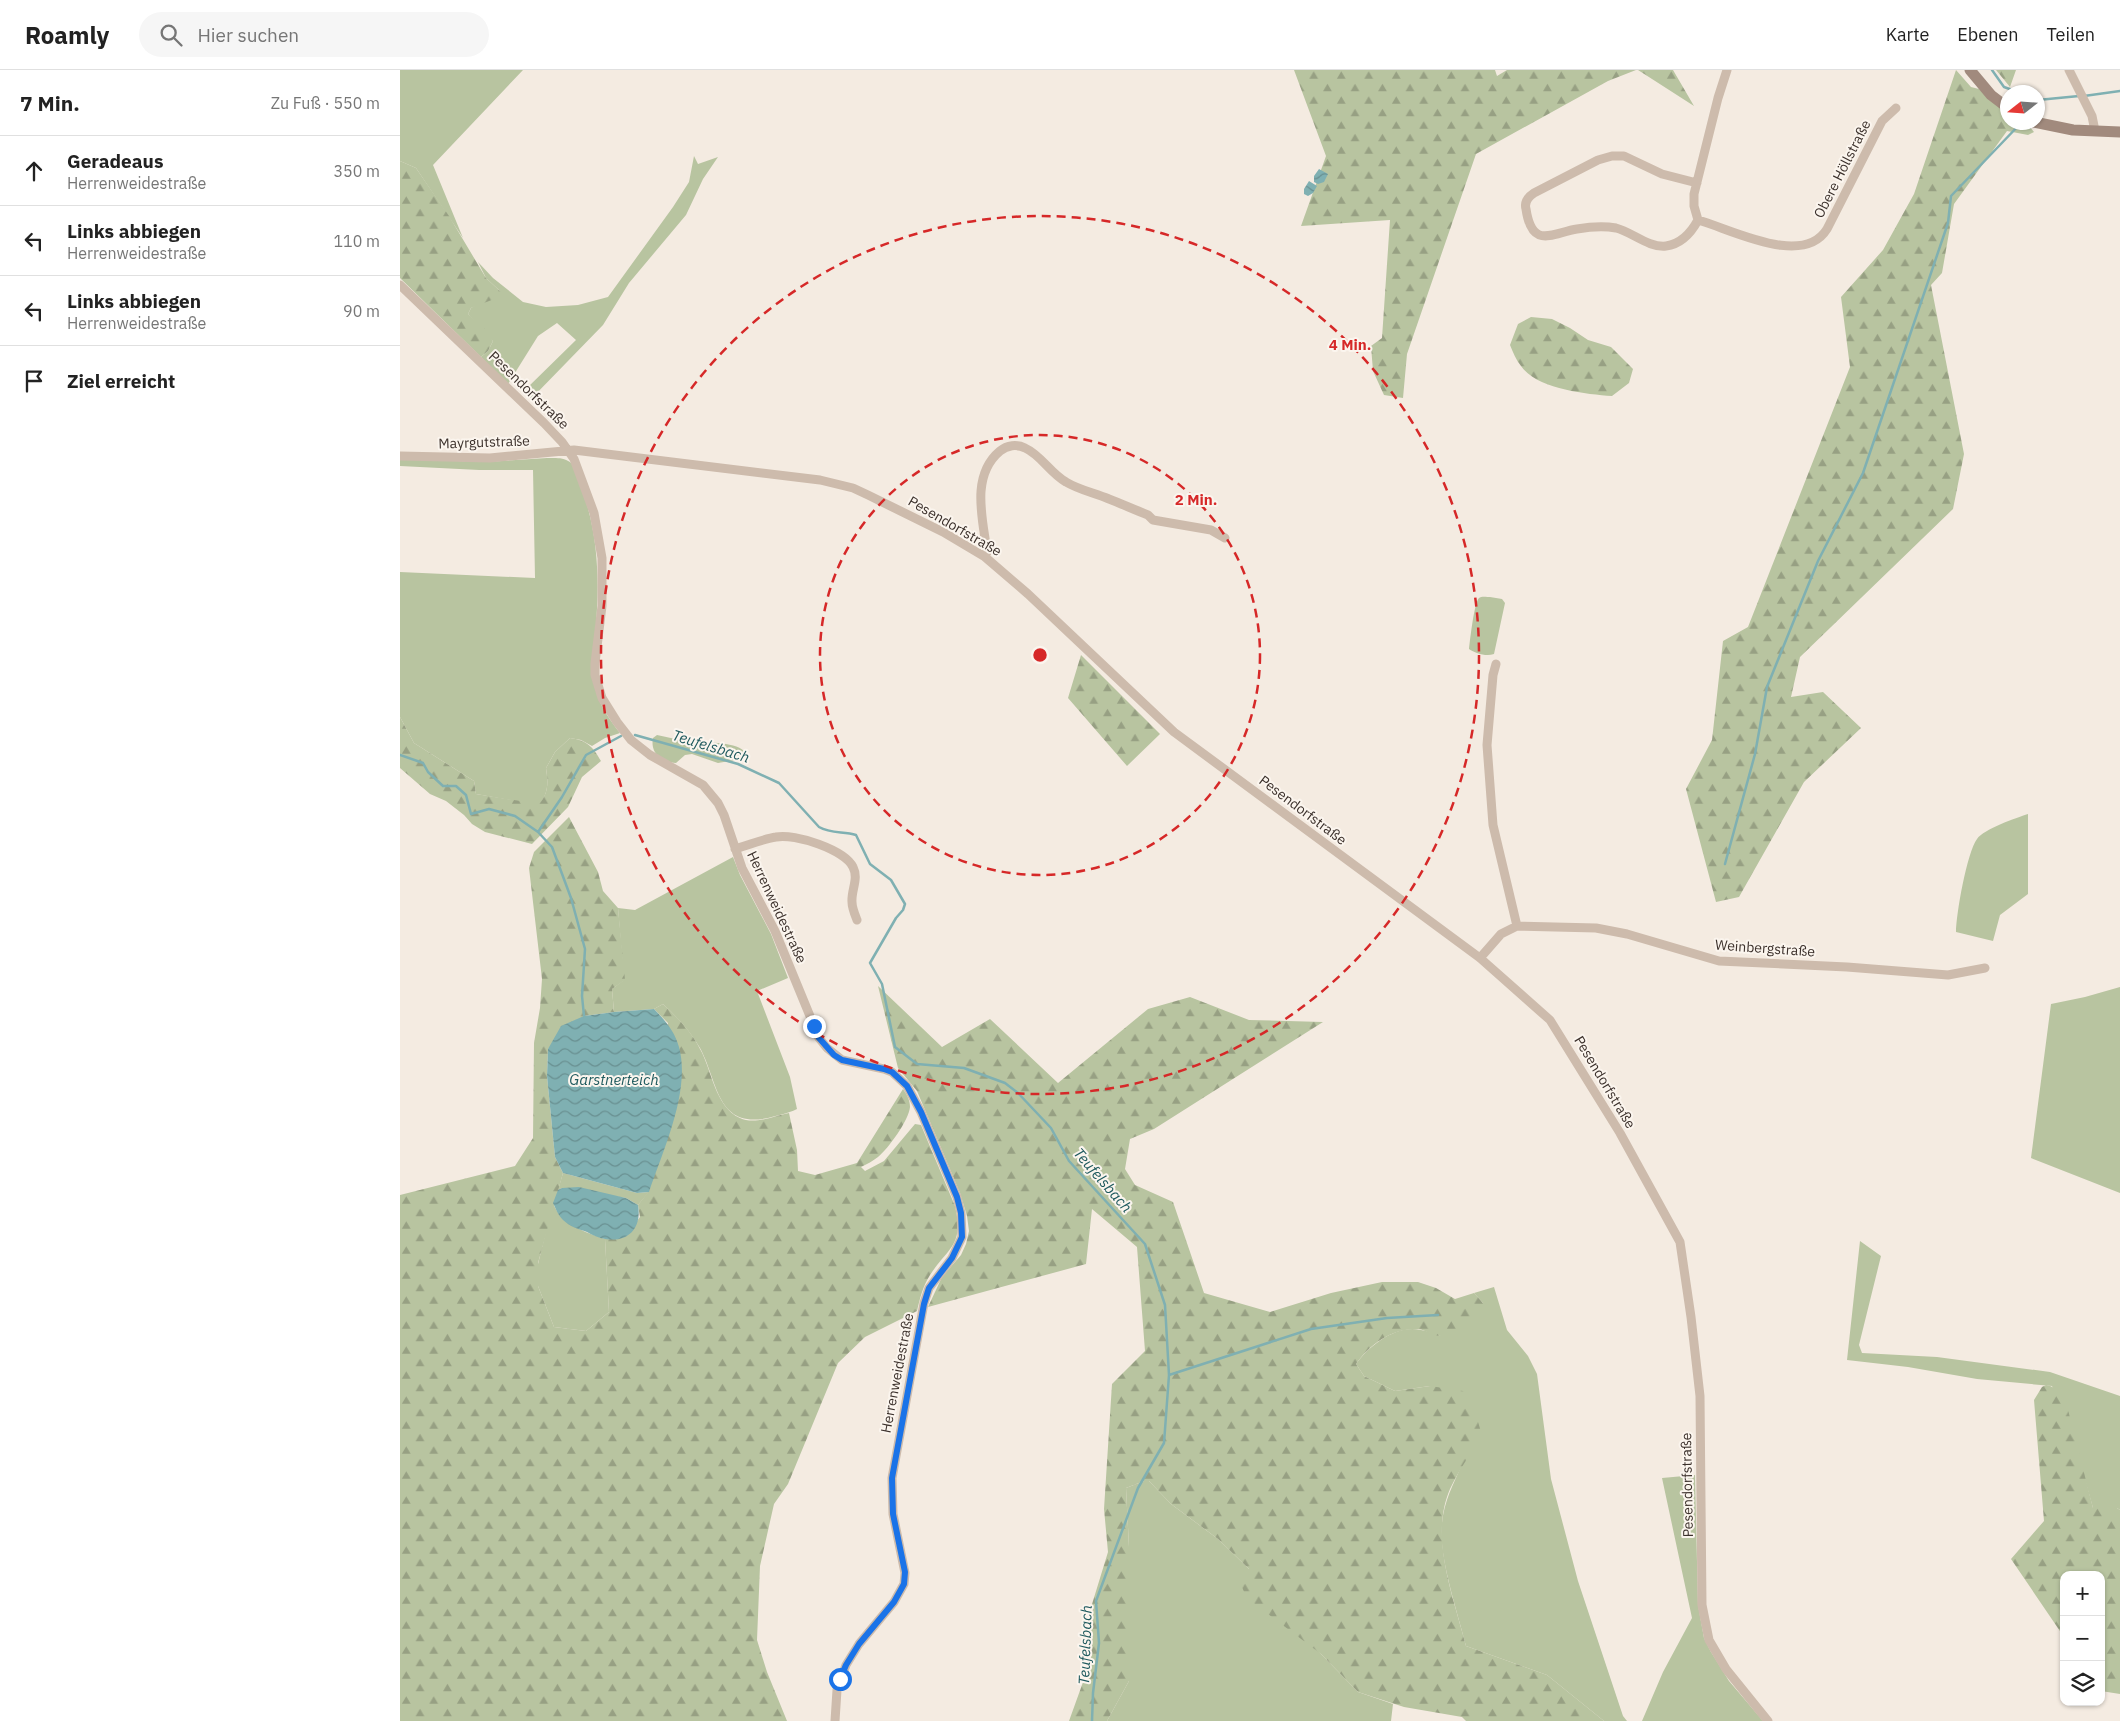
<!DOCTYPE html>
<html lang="de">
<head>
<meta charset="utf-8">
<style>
  body { margin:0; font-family:"IBM Plex Sans",sans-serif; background:#f6f6f6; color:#222 }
  .controls { position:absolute; right:15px; bottom:15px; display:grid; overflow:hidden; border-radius:10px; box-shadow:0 1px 4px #0004 }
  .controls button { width:45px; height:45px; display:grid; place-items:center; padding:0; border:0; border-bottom:1px solid #e0e0e0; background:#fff; color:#222; font:25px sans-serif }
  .compass { position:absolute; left:1600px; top:15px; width:45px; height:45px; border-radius:50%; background:#fff; box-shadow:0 1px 4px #0004; rotate:253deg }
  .stop { position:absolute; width:15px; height:15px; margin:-11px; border:4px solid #1a73e8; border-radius:50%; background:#fff }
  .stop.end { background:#1a73e8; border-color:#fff; box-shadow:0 1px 5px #0008 }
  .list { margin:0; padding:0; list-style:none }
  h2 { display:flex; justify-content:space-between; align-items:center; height:65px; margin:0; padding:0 20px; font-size:21px }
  h2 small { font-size:16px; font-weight:400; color:#767676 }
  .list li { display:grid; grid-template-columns:32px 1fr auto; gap:15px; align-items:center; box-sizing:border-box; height:70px; padding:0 20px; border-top:1px solid #e0e0e0 }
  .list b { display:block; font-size:19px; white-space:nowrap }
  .list p { margin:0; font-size:16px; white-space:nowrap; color:#767676 }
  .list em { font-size:16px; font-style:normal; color:#767676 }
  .icon { flex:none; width:28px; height:28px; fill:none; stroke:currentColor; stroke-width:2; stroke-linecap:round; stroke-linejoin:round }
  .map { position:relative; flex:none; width:1720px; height:1651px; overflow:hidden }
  header { display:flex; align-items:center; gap:30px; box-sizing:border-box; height:70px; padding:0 25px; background:#fff; border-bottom:1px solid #e0e0e0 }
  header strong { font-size:24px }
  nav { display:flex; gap:28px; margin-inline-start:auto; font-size:18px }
  .search { width:350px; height:45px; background:#f6f6f6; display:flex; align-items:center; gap:12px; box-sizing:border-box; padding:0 18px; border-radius:28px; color:#767676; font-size:19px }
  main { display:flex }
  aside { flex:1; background:#fff }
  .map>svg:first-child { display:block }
  .green { fill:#b8c4a0 }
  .forest { fill:url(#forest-firs) }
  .water { fill:url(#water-waves) }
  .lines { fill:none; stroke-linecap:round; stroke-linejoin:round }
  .stream { stroke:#7fb0b2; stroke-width:2.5 }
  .street { stroke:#cdbbac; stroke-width:9 }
  .secondary { stroke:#a18a7d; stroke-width:11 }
  .route { stroke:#1a73e8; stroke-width:6 }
  .ring { fill:none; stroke:#d62828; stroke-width:2.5; stroke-dasharray:9 6 }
  .labels { text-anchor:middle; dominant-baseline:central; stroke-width:4; stroke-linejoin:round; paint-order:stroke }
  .street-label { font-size:14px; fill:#3b302b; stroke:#fbf5ee }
  .water-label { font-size:15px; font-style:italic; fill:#1f5a5e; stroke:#fbf5ee }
  .centre { fill:#d62828; stroke:#fbf5ee; stroke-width:2.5 }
  .ring-label { font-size:15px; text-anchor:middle; font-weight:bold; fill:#d62828; stroke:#fbf5ee; stroke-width:4; stroke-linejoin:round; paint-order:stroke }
</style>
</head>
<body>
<header>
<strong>Roamly</strong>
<div class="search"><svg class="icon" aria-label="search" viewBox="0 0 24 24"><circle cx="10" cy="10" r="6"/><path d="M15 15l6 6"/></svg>Hier suchen</div>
<nav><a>Karte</a><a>Ebenen</a><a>Teilen</a></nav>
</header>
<main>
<aside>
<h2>7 Min.<small>Zu Fuß · 550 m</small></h2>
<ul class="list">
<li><svg class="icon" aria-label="ahead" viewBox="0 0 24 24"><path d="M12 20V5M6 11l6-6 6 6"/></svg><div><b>Geradeaus</b><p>Herrenweidestraße</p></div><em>350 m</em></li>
<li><svg class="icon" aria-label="left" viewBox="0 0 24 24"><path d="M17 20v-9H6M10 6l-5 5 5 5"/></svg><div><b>Links abbiegen</b><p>Herrenweidestraße</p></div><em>110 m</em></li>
<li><svg class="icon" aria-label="left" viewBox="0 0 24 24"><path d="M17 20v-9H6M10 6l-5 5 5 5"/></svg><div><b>Links abbiegen</b><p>Herrenweidestraße</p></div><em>90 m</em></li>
<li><svg class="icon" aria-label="arrive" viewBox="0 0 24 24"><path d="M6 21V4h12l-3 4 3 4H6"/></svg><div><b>Ziel erreicht</b></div></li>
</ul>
</aside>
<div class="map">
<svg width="1720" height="1651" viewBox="0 0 1720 1651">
  <defs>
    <pattern id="forest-firs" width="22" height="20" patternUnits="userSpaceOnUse" patternTransform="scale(1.25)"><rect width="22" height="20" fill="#b8c4a0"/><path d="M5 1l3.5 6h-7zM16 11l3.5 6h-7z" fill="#97a083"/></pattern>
    <pattern id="water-waves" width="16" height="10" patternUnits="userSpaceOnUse" patternTransform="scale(1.25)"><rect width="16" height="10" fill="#7fb0b2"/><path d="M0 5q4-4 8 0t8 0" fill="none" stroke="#699091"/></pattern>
  </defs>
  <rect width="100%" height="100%" fill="#f4ebe1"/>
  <!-- green -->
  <path class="green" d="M0,0H123L33,95L63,168L16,98L0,91Z
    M294,86L298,94L318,87L303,109L286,145L229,213L203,255L131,329L126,319L176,270L157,253L138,266L108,314L81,287L88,281L93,271L68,244L71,238L100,221L86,208L78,192L93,208L123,232L146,237L178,235L208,227L273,137L289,112Z
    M147,388C155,388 163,387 170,392C177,398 179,411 182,419C204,481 198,538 192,601C195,628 204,642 220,663L205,668L192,676L181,670L170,668L155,682L146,698C148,712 149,723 139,735L76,724L74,711L14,673L0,647V502L135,508L133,400H79L0,396V389L85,392Z
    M1090,527L1102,529L1105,533L1094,584C1086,587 1075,583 1069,579C1070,571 1074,533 1079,528C1081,526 1087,527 1090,527Z
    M257,665C268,667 278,670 289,671C303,673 334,671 344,681L341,689L318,693L292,684L285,685L276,693C261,692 250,683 253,668Z
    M1628,744V824L1600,845L1593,871L1556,862C1556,845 1567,782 1577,769C1584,759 1616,748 1628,744Z
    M333,787L340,805L371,864L388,908L357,921L390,1007L397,1039C387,1044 378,1045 368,1048C316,1059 318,1011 300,978C291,962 277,947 263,934L254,939L214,942L212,919L224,910L218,838L235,840Z
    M1720,917V1123L1631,1088L1651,934L1685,927Z
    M163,1103L237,1123L249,1122L238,1135L226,1128L162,1118L158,1120Z
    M153,1133C161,1155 185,1162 205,1169L209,1242L186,1261L154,1257L138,1216V1194Z
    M1460,1171L1481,1186L1459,1275L1462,1283L1537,1287L1650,1302L1720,1326V1440L1717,1438H1693L1679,1388L1652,1316L1577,1309L1508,1297L1447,1290Z
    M1094,1217L1107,1260L1128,1286L1137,1304L1151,1409L1178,1511L1223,1646L1227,1651H1204L1147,1605L1066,1576C1058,1543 1038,1486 1042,1453C1044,1432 1053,1414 1062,1395L1030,1316L995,1321L964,1306L956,1294C969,1276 996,1254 1021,1260C1028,1261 1034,1264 1040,1266L1083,1233L1074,1223Z
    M1295,1405L1298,1535L1304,1568L1311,1582L1329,1611L1363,1651H1242L1263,1602L1292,1548L1262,1408Z
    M744,1411H749L771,1434L818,1469L849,1499L921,1584L958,1622L993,1634L991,1651H707L729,1611V1477L726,1418Z"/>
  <!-- forest -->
  <path class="forest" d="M894,0H1095L1097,6L1107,0H1236L1208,11L1076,84L1007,284L1003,328L984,325L973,301L971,276L982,268L990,150L901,156L926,86Z
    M1238,0H1273L1294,36Z
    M1556,0L1571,17L1579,19L1607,43L1608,52C1619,53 1627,52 1634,62L1628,65L1607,61L1554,134L1542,203L1531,215L1564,384L1553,439L1400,587L1391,627L1423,622L1461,658L1404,712L1339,827L1316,832L1286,719L1312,670L1323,571L1348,557L1450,297L1441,227L1483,180L1514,124Z
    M1596,0H1616L1610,17Z
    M0,91L16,98L49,146L86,208L100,221L102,226L71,238L68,244L87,261L93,271L88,281L81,287L0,208Z
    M1131,247L1152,249L1170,258L1188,270L1211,277L1233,299L1229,313L1212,326C1185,324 1137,319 1121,296C1116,290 1113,282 1110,275L1118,254Z
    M681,585L760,664L727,696L668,628Z
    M0,647L14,673L74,711L76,724L139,734C149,723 148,712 146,698L155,682L170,668C187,670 193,677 201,691L182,707L168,737L132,774L85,762L72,754L64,745L46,731L30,724L0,698Z
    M169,747L198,802L203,821L218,838L225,910L212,919L214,942L184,946L148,979L147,1006L155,1087L163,1103L138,1193V1216L154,1257L186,1261L209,1242L205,1169L225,1167L240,1147L238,1135L249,1121L268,953L254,939L263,934C277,947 292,962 300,979C312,1000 315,1037 340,1048C354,1055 374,1046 389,1043L397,1080L398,1101L415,1105L457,1093L503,1019C507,1025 510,1030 510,1037C509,1050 488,1079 478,1087C473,1091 467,1094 461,1097L465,1101L484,1091L515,1054L521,1055L555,1136C564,1176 549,1176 530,1205C523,1216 520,1228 517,1241L465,1267L438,1293L388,1414L374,1434L360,1496L357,1570L367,1602L387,1651H0V1125L115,1096L133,1068L134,973L140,938L142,909L129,798L134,782Z
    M478,916L542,977L590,949L658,1013L748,939L790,927L849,950L923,952L754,1059L730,1069L725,1099L735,1115L773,1132L804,1223L870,1242L931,1223L982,1212H1018L1036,1218L1055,1229L1074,1223L1083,1233V1246C1070,1254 1056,1266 1041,1266C1033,1266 1026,1260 1018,1259C992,1258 970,1274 956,1294L964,1306L995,1321L1030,1316L1063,1321L1075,1342L1082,1365C1071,1383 1059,1400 1050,1419C1029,1467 1054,1528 1066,1576L1147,1605L1204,1651H1066L1062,1647L1004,1637L958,1622L921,1584L847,1528L840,1513L849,1499L818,1469L771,1434L749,1411H744L726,1418L729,1477V1611L707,1651H669L691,1590L689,1544L708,1482L704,1439L712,1314L745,1281L737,1177L692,1139L686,1194L528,1237L542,1207L561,1185L566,1174L569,1161L567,1146L560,1123L517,1021L498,998Z
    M1646,1315C1658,1317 1662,1326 1667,1336L1693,1438H1717L1720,1440V1624L1701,1621V1505H1664V1567L1611,1489L1644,1451L1634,1330L1642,1317Z"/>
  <!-- water -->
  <path class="water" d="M919,99L928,104L924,112L918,114L914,112V106Z
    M909,111L917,116L913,123L908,126L904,124V119Z
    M254,939C265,950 275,962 279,977C291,1021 263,1080 249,1122L237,1123L163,1103L155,1087L147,1006L148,979L161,956L184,946L214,942Z
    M179,1117L226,1128L238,1135C242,1157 229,1173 205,1169C199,1168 192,1165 187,1162C178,1159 169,1156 163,1150C158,1145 156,1139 153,1133L158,1120L162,1118Z"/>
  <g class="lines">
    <!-- stream -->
    <path class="stream" d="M1592,0L1604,17L1618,22
      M1684,26L1720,21
      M1638,30L1679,26
      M235,665L338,694L379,713L419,757C431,764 444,761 456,765L470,794L491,810L505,834L503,840L496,848L470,893L482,914L495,977L517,994L564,998L605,1013L618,1023L651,1058L669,1091L745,1174L765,1235L769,1305L764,1373L738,1418L696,1531L699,1573L693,1623L692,1651
      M0,685L23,693L28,702L43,716H56L66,725L71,744L89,739L115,746L138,762L152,777L171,828L185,879L182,926L184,946
      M138,762L162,727L186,685L221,666
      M1325,794L1355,684L1367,617L1418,491L1463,403L1548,153L1551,126L1621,53
      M769,1305L911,1259L987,1248L1038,1245"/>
    <!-- street -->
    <path class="street" d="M1327,0L1318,28L1294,124V136L1298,150C1331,159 1403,198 1427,159L1482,51L1496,38
      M1669,0L1692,46L1695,61
      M1297,113L1262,104L1224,86H1212L1198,90L1134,123C1128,127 1124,132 1126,139C1132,180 1152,163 1177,159C1189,157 1204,156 1216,158C1232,162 1249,178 1266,176C1281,174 1291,163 1298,150
      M0,215L144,353L162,372L174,389L194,443L202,488V536L195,593V605L202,628L217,652L231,670L250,685L303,715L318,733L324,745L342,798L375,861L419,968L427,978L442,990L484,999L492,1002L507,1016L521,1042L557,1127L561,1143L562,1167L552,1188L529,1218L524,1233L492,1408L493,1444L505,1503L504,1514L494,1532L459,1574L446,1595L437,1620L435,1651
      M0,386L90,388L174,380L420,410L453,418L468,425L543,462L585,487L628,524L774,662L1080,888L1150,950L1220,1063L1280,1172L1291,1247L1300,1326L1302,1535L1309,1570L1326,1599L1368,1651
      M585,487L587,482C583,450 570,406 600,381C607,375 617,374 625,378C641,385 650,403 666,412C679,420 695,423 709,429C722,434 735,440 748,445L753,450L811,460L825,468
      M1096,594L1093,605L1087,675L1093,755L1117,856
      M335,779C349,775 363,769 376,767C395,763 445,780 453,797C459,809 451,820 452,832C452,838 455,845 457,850
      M1080,888L1101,864L1117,856L1196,858L1227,864L1319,891L1447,897L1548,905L1585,898"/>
    <!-- secondary -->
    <path class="secondary" d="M1570,0L1591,25L1608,38
      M1634,52L1673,60L1720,62"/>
  </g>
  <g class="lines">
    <!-- route -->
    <path class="route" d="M414,956L419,968L434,985L442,990L484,999L492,1002L507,1016L521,1042L557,1127L561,1143L562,1167L552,1188L529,1218L524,1234L492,1408L493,1444L505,1502L504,1514L494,1532L459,1574L446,1595L440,1609"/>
  </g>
  <!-- distance rings -->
  <g class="ring">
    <circle cx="640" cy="585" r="220"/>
    <circle cx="640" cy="585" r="439"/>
  </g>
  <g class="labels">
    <!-- street labels -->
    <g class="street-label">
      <text transform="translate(1442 99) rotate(-63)">Obere Höllstraße</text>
      <text transform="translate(129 320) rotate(44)">Pesendorfstraße</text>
      <text transform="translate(84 372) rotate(-2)">Mayrgutstraße</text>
      <text transform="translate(555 456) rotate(30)">Pesendorfstraße</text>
      <text transform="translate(903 740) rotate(37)">Pesendorfstraße</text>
      <text transform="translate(377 837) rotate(65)">Herrenweidestraße</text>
      <text transform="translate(1365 878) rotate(4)">Weinbergstraße</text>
      <text transform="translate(1205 1012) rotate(59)">Pesendorfstraße</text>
      <text transform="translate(497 1303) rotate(-79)">Herrenweidestraße</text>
      <text transform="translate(1287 1415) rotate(-91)">Pesendorfstraße</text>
    </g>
    <!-- water labels -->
    <g class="water-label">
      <text transform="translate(311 676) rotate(17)">Teufelsbach</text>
      <text x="214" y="1009">Garstnerteich</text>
      <text transform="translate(703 1110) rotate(49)">Teufelsbach</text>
      <text transform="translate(685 1575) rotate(-88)">Teufelsbach</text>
    </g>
  </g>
  <circle cx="640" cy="585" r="8" class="centre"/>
  <g class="ring-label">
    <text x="950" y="280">4 Min.</text>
    <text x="796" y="435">2 Min.</text>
  </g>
</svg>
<div class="controls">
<button>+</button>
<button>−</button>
<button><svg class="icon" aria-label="layers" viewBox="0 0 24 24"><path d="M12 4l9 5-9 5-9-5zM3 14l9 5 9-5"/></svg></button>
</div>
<svg class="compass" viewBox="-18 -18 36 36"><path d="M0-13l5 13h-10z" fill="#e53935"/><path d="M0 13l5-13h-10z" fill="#767676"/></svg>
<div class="stop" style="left:440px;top:1609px"></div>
<div class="stop end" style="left:414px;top:956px"></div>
</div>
</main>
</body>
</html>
